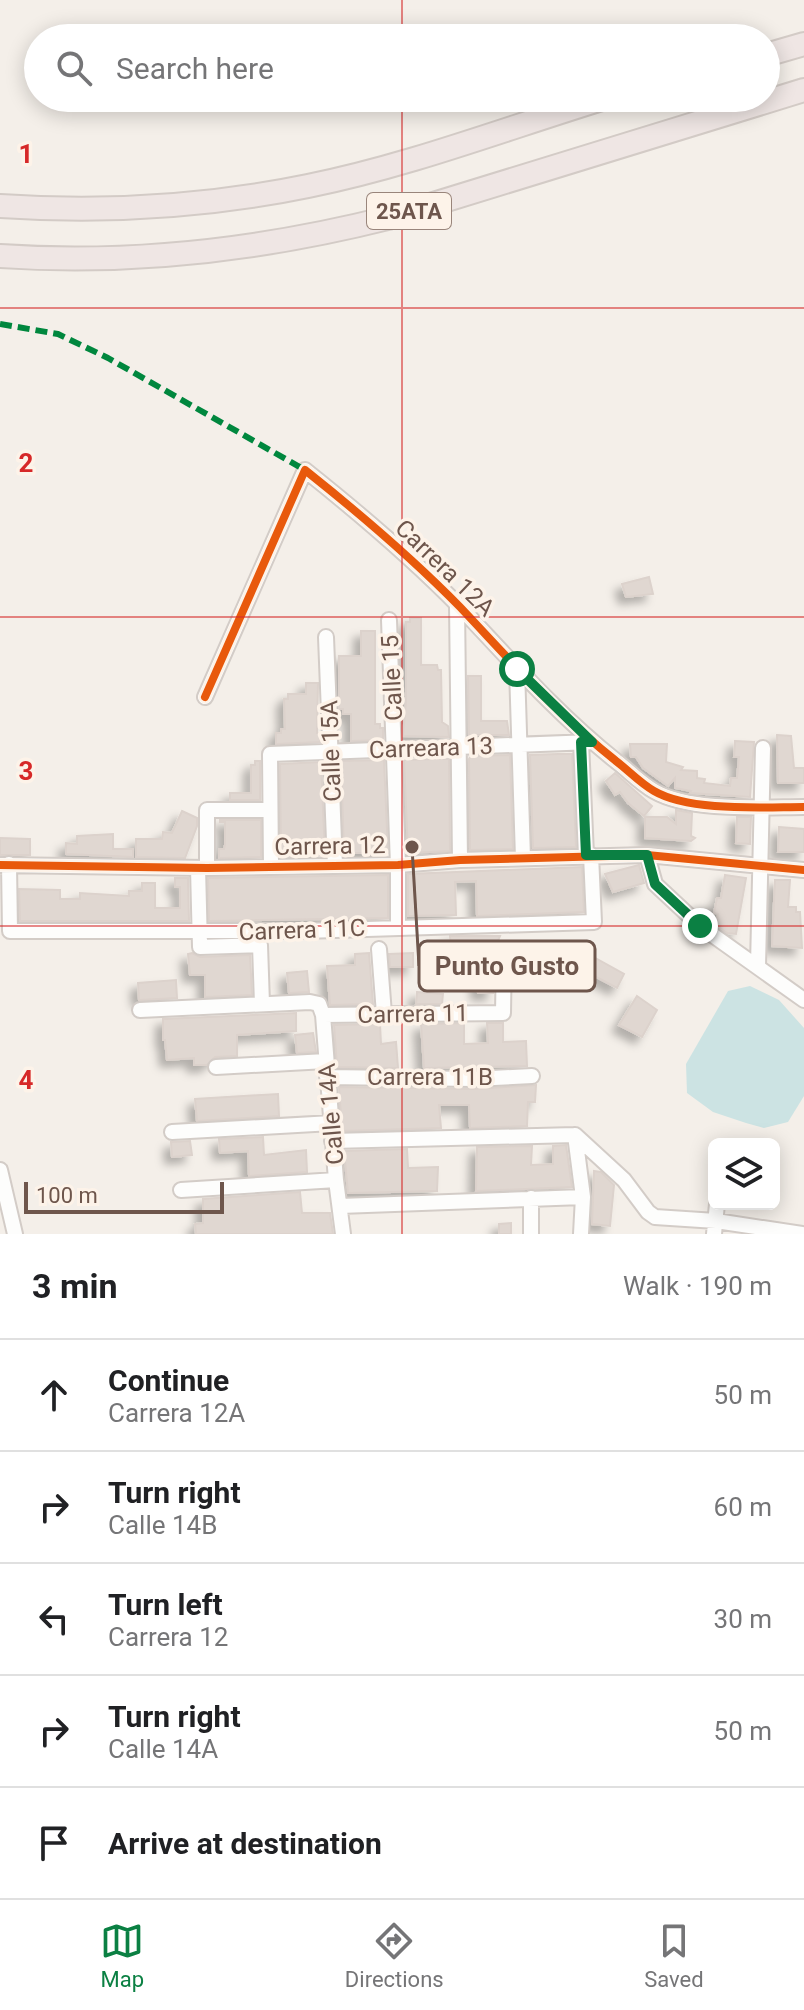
<!DOCTYPE html>
<html lang="en">
<head>
<meta charset="utf-8">
<style>
  body { margin:0; font-family:Roboto,sans-serif; background:#f6f6f6; color:#202124 }
  .controls { position:absolute; right:24px; bottom:24px; display:grid; overflow:hidden; border-radius:12px; box-shadow:0 4px 20px #0003 }
  .controls button { width:72px; height:72px; display:grid; place-items:center; padding:0; border:0; border-bottom:2px solid #e0e0e0; background:#fff; color:#202124; font:40px sans-serif }
  .scale { position:absolute; left:24px; bottom:20px; width:200px; box-sizing:border-box; padding-left:8px; border:4px solid #6e564c; border-top:0; font-size:22px; line-height:28px; white-space:nowrap; color:#6e564c; -webkit-text-stroke:6px #fdf3e9; paint-order:stroke }
  .stop { position:absolute; width:24px; height:24px; margin:-18px; border:6px solid #0b8043; border-radius:50%; background:#fff }
  .stop.end { background:#0b8043; border-color:#fff; box-shadow:0 2px 8px #0008 }
  .list { margin:0; padding:0; list-style:none }
  h2 { display:flex; justify-content:space-between; align-items:center; height:104px; margin:0; padding:0 32px; font-size:34px }
  h2 small { font-size:26px; font-weight:400; color:#757577 }
  .list li { display:grid; grid-template-columns:52px 1fr auto; gap:24px; align-items:center; box-sizing:border-box; height:112px; padding:0 32px; border-top:2px solid #e0e0e0 }
  .list b { display:block; font-size:30px; white-space:nowrap }
  .list p { margin:0; font-size:26px; white-space:nowrap; color:#757577 }
  .list em { font-size:26px; font-style:normal; color:#757577 }
  .icon { flex:none; width:44px; height:44px; fill:none; stroke:currentColor; stroke-width:2; stroke-linecap:round; stroke-linejoin:round }
  .map { position:relative; flex:none; width:804px; height:1234px; overflow:hidden }
  .search { position:absolute; background:#fff; box-shadow:0 4px 20px #0003; left:24px; right:24px; top:24px; height:88px; display:flex; align-items:center; gap:20px; box-sizing:border-box; padding:0 28px; border-radius:44px; color:#757577; font-size:30px }
  .sheet { height:664px; background:#fff }
  nav { display:flex; justify-content:space-around; align-items:center; box-sizing:border-box; height:112px; border-top:2px solid #e0e0e0; background:#fff; font-size:22px; color:#757577 }
  nav a { display:grid; justify-items:center; gap:4px }
  nav .on { color:#0b8043 }
  .map>svg:first-child { display:block }
  .water { fill:#cce3e3 }
  .building { fill:#e0d7d1; stroke:#dcd2cc; stroke-width:2; filter:url(#shadow) }
  .lines { fill:none; stroke-linecap:round; stroke-linejoin:round }
  .minor-casing { stroke:#d3ccc7; stroke-width:18 }
  .highway-casing { stroke:#d3cbc6; stroke-width:26 }
  .minor { stroke:#fdfdfc; stroke-width:14 }
  .highway { stroke:#efe6e4; stroke-width:22 }
  .quiet { stroke:#00873e; stroke-width:6; stroke-dasharray:12 6; stroke-linecap:butt }
  .cycleway-casing { stroke:#fdf3e9; stroke-width:13 }
  .cycleway { stroke:#e8590c; stroke-width:8 }
  .route { stroke:#0b8043; stroke-width:10 }
  .grid { fill:none; stroke:#d62828; stroke-width:2; stroke-opacity:0.55 }
  .labels { text-anchor:middle; dominant-baseline:central; stroke-width:7; stroke-linejoin:round; paint-order:stroke }
  .shield { fill:#fdf3e9; stroke:#99857b; stroke-width:2 }
  .shield-label { font-size:22px; font-weight:bold; fill:#6e564c }
  .street-label { font-size:24px; fill:#6e564c; stroke:#fdf3e9 }
  .grid-label { font-size:26px; text-anchor:middle; font-weight:bold; fill:#d62828; stroke:#fdf3e9; stroke-width:7; stroke-linejoin:round; paint-order:stroke }
  .leader { fill:none; stroke:#6e564c; stroke-width:3 }
  .callout-dot { fill:#6e564c; stroke:#fdf3e9; stroke-width:3 }
  .callout { fill:#fdf3e9; stroke:#6e564c; stroke-width:3 }
  .callout-label { font-size:26px; text-anchor:middle; font-weight:bold; fill:#6e564c }
</style>
</head>
<body>
<div class="map">
<svg width="804" height="1234" viewBox="0 0 804 1234">
  <defs>
    <filter id="shadow"><feDropShadow dx="-7" dy="7" stdDeviation="4" flood-color="#0004"/></filter>
  </defs>
  <rect width="100%" height="100%" fill="#f4efe9"/>
  <!-- water -->
  <path class="water" d="M750,986L779,1000L804,1028V1096L788,1122L764,1128L746,1123L713,1112L687,1093L686,1064L728,991Z"/>
  <!-- building -->
  <path class="building" d="M649,577L653,594L626,597L622,584Z
    M410,618H421V665H437L438,670H441L442,722L448,726L449,737L403,736L406,701V622H410Z
    M361,631H375V724H380V728H383V740L351,741V714H343V709H339V656H361Z
    M468,676H481V721H507L509,735H469Z
    M306,683H318L317,733H320V742L276,744V733H281V729H285L284,699H288V694H306Z
    M777,735L791,736L794,768H804V783H778Z
    M735,741L754,742L750,797L690,793L691,791L675,788V778L668,786L643,768L636,757H631L630,744H667L666,762L683,767L681,770L697,771V778L705,779L704,783L730,786L731,778H737L739,757H734Z
    M558,754H572L576,847L533,848L530,755Z
    M510,755L513,849L470,850L469,759L471,756Z
    M435,759H449L450,851L408,853L404,760Z
    M384,760L388,853H344L341,761Z
    M255,761H260V800H230V793H251V765H255Z
    M321,762L325,855L281,857L280,764Z
    M615,773L652,806L644,816L628,803L620,792L615,795L606,781Z
    M676,810L692,813L691,836L695,838L691,841L645,838V817H667L676,824Z
    M182,811L197,818V826L185,858L136,857V839H162L163,832L172,833Z
    M737,817H751L750,844L736,843Z
    M220,820H261V857L219,858V849H224L225,845V822H220Z
    M779,827L804,829V852H778Z
    M113,834V849H133V857L66,854V843L77,844V836Z
    M0,838L30,839V855H0Z
    M639,865L644,883L613,892L605,874Z
    M582,867L584,912L477,916L476,881L455,882L456,915L408,916V874Z
    M388,875V918L209,921L208,878Z
    M725,875L746,878L736,934L727,933L716,925L718,914L714,913L717,898H721Z
    M175,878H188L189,921H20L19,889L60,890V899H80V893L129,896V891H142V883H155V908H180V887H175Z
    M775,880H790L788,907H796V912H800L802,948L772,946Z
    M450,936H500L494,950L493,993H478L477,965H452Z
    M570,944L624,974L617,988L562,959Z
    M192,953L200,957L250,955L252,995L205,997V975H190L188,954Z
    M369,953L373,1004L330,1005L327,966L355,965V954Z
    M413,953V967H390L389,954Z
    M307,971L309,992L289,993L287,973Z
    M176,980L177,998L139,1000L138,983Z
    M417,992L443,994L442,1004H416Z
    M637,996L657,1010L642,1037L619,1025Z
    M296,1013V1031L237,1035V1056L215,1057L207,1065H194V1058L167,1060L165,1040H163V1019Z
    M464,1023V1044L488,1043L487,1023H503V1042L526,1041L527,1066L424,1068L421,1024Z
    M380,1024L381,1044L396,1042L398,1068L337,1067L334,1025Z
    M313,1033L316,1052L297,1053L295,1035Z
    M536,1085L535,1102H528L527,1126L470,1128L469,1105H439L441,1128L342,1131L339,1087L473,1089Z
    M278,1094L279,1116L197,1121L195,1099Z
    M263,1137L264,1155L306,1150L307,1172L249,1176L248,1151L220,1153L219,1139Z
    M190,1141L192,1155L172,1157L171,1142Z
    M566,1145L572,1187L476,1191L477,1147L532,1146L531,1165L553,1164V1146Z
    M407,1149L408,1168L438,1167L437,1191L348,1193L344,1151Z
    M594,1171L601,1172L614,1185L610,1226L592,1224Z
    M300,1192L302,1213H330L333,1234H196L195,1224L203,1223V1199Z
    M511,1223V1234H499V1224Z"/>
  <g class="lines">
    <!-- minor casing -->
    <g class="minor-casing">
      <path id="minor" d="M457,605L460,860
        M389,620L398,865V927
        M326,637L335,866
        M517,669L523,858
        M205,697L305,470C359,513 412,558 460,607C510,660 558,715 616,761C628,770 640,783 654,791C690,812 763,807 804,807
        M581,742L586,855
        M647,855L655,884L700,926L804,1000
        M9,864L10,931H304L594,922L591,855
        M0,865L207,868L398,865L460,860L647,855L804,870
        M271,867L270,754L592,742
        M198,868L200,947L260,945L262,1004
        M207,868V810H269
        M379,949L384,1014
        M758,966L763,748
        M140,1010L310,1002L319,1004L323,1015L336,1180L343,1234
        M323,1015L503,1013L504,950
        M216,1067L326,1061
        M327,1077L473,1079L532,1076
        M172,1132L332,1123
        M575,1135L624,1180L648,1212L655,1217L716,1221L802,1234
        M575,1135L583,1197L581,1234
        M332,1141L575,1135
        M0,1170L15,1234
        M181,1190L336,1180
        M531,1198V1234
        M340,1206L583,1197
        M714,1234L717,1204"/>
    </g>
    <!-- highway casing -->
    <g class="highway-casing">
      <path id="highway" d="M766,55L804,44
        M0,206C104,213 206,207 308,186C408,166 507,128 605,98
        M0,256C132,265 260,250 388,218L804,90"/>
    </g>
    <!-- minor -->
    <use href="#minor" class="minor"/>
    <!-- highway -->
    <use href="#highway" class="highway"/>
    <!-- quiet -->
    <path class="quiet" d="M0,324L58,334L108,358L305,470"/>
    <!-- cycleway casing -->
    <g class="cycleway-casing">
      <path id="cycleway" d="M205,697L305,470C359,513 412,558 460,607C510,660 558,715 616,761C628,770 640,783 654,791C690,812 763,807 804,807
        M0,865L207,868L398,865L460,860L647,855L804,870"/>
    </g>
    <!-- cycleway -->
    <use href="#cycleway" class="cycleway"/>
  </g>
  <g class="lines">
    <!-- route -->
    <path class="route" d="M517,669L592,742H581L586,855H647L655,884L700,926"/>
  </g>
  <!-- grid -->
  <path class="grid" d="M402,0V38M402,98V1234M0,308H804M0,617H804M0,926H804"/>
  <g class="labels">
    <!-- shield labels -->
    <rect class="shield" x="367" y="193" width="84" height="36" rx="6"/>
    <g class="shield-label">
      <text x="409" y="211">25ATA</text>
    </g>
    <!-- street labels -->
    <g class="street-label">
      <text transform="translate(445 568) rotate(44)">Carrera 12A</text>
      <text transform="translate(392 678) rotate(-93)">Calle 15</text>
      <text transform="translate(431 748) rotate(-2)">Carreara 13</text>
      <text transform="translate(331 751) rotate(-92)">Calle 15A</text>
      <text transform="translate(330 846) rotate(-1)">Carrera 12</text>
      <text transform="translate(302 930) rotate(-2)">Carrera 11C</text>
      <text transform="translate(413 1014) rotate(-1)">Carrera 11</text>
      <text x="430" y="1077">Carrera 11B</text>
      <text transform="translate(331 1114) rotate(-95)">Calle 14A</text>
    </g>
  </g>
  <g class="grid-label">
    <text x="26" y="163">1</text>
    <text x="26" y="472">2</text>
    <text x="26" y="780">3</text>
    <text x="26" y="1089">4</text>
  </g>
  <!-- callouts -->
  <path class="leader" d="M412 847L419 966"/>
  <circle class="callout-dot" cx="412" cy="847" r="8"/>
  <rect class="callout" x="419" y="941" width="176" height="50" rx="8"/>
  <g class="callout-label">
    <text x="507" y="975">Punto Gusto</text>
  </g>
</svg>
<div class="controls">
<button><svg class="icon" aria-label="layers" viewBox="0 0 24 24"><path d="M12 4l9 5-9 5-9-5zM3 14l9 5 9-5"/></svg></button>
</div>
<div class="scale">100 m</div>
<div class="stop" style="left:517px;top:669px"></div>
<div class="stop end" style="left:700px;top:926px"></div>
<div class="search"><svg class="icon" aria-label="search" viewBox="0 0 24 24"><circle cx="10" cy="10" r="6"/><path d="M15 15l6 6"/></svg>Search here</div>
</div>
<section class="sheet">
<h2>3 min<small>Walk · 190 m</small></h2>
<ul class="list">
<li><svg class="icon" aria-label="ahead" viewBox="0 0 24 24"><path d="M12 20V5M6 11l6-6 6 6"/></svg><div><b>Continue</b><p>Carrera 12A</p></div><em>50 m</em></li>
<li><svg class="icon" aria-label="right" viewBox="0 0 24 24"><path d="M7 20v-9h11M14 6l5 5-5 5"/></svg><div><b>Turn right</b><p>Calle 14B</p></div><em>60 m</em></li>
<li><svg class="icon" aria-label="left" viewBox="0 0 24 24"><path d="M17 20v-9H6M10 6l-5 5 5 5"/></svg><div><b>Turn left</b><p>Carrera 12</p></div><em>30 m</em></li>
<li><svg class="icon" aria-label="right" viewBox="0 0 24 24"><path d="M7 20v-9h11M14 6l5 5-5 5"/></svg><div><b>Turn right</b><p>Calle 14A</p></div><em>50 m</em></li>
<li><svg class="icon" aria-label="arrive" viewBox="0 0 24 24"><path d="M6 21V4h12l-3 4 3 4H6"/></svg><div><b>Arrive at destination</b></div></li>
</ul>
</section>
<nav>
<a class="on"><svg class="icon" aria-label="map" viewBox="0 0 24 24"><path d="M3 6l6-2 6 2 6-2v14l-6 2-6-2-6 2zM9 4v14M15 6v14"/></svg>Map</a>
<a><svg class="icon" aria-label="directions" viewBox="0 0 24 24"><path d="M12 3l9 9-9 9-9-9zM9 14v-3h6M13 9l2 2-2 2"/></svg>Directions</a>
<a><svg class="icon" aria-label="saved" viewBox="0 0 24 24"><path d="M7 4h10v16l-5-4-5 4z"/></svg>Saved</a>
</nav>
</body>
</html>
